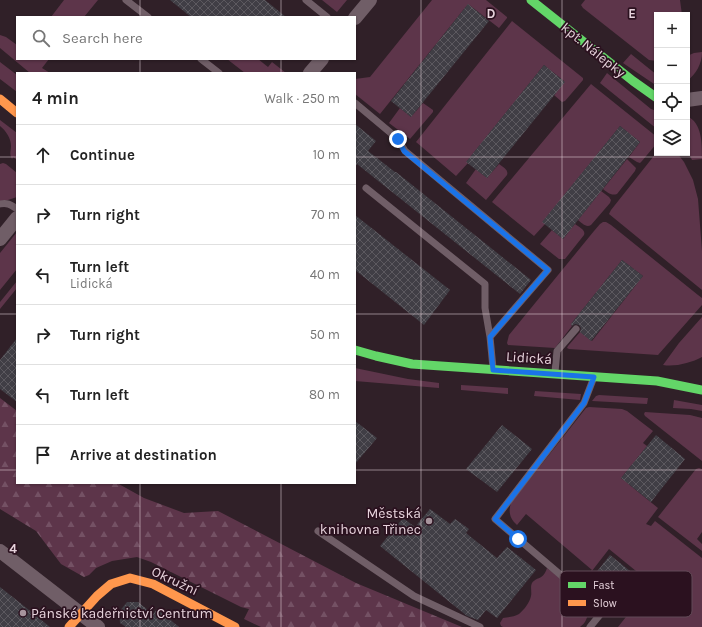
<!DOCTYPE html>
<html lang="en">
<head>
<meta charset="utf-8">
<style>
  body { margin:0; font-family:Karla,sans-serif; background:#f6f6f6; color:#222 }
  .controls { position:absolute; right:12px; top:12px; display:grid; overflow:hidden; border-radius:0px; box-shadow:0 1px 3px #0004 }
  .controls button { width:36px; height:36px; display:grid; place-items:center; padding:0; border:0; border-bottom:1px solid #e0e0e0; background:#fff; color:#222; font:20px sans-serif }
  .stop { position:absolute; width:12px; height:12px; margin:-9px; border:3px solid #1a73e8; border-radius:50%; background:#fff }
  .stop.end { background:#1a73e8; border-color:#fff; box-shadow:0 1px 4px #0008 }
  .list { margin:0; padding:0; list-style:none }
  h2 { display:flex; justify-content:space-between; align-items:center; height:52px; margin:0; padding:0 16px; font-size:17px }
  h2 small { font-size:13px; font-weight:400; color:#767676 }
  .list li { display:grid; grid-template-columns:26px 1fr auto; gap:12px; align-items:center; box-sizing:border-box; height:60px; padding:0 16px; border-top:1px solid #e0e0e0 }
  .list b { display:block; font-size:15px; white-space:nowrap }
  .list p { margin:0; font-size:13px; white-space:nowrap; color:#767676 }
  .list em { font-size:13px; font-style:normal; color:#767676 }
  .icon { flex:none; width:22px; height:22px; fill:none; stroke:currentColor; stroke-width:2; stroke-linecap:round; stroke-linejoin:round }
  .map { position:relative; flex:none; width:702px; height:627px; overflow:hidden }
  .search { position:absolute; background:#fff; box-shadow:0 1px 3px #0004; left:16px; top:16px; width:340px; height:44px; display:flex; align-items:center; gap:10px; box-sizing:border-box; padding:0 14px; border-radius:0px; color:#767676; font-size:15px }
  .panel { position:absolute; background:#fff; box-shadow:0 1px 3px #0004; left:16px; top:72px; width:340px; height:412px; border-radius:0px }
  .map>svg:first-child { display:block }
  .green { fill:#5d354a }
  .forest { fill:url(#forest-firs) }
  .building { fill:url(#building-cross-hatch) }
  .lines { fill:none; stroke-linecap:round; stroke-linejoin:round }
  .lane { stroke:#705e67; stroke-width:7 }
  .street { stroke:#705e67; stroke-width:14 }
  .fast { stroke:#63d668; stroke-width:9 }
  .slow { stroke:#ff974d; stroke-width:9 }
  .route { stroke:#1a73e8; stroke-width:5 }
  .grid { fill:none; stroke:#e7d3dc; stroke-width:1; stroke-opacity:0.55 }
  .poi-dot { fill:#a7949d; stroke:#2b111f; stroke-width:1.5 }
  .labels { text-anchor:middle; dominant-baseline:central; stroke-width:3.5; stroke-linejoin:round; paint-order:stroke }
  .street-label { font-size:14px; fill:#e7d3dc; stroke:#2b111f }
  .poi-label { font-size:14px; fill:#e7d3dc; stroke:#2b111f; text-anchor:end }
  .key { fill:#2b111f; stroke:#634b58; stroke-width:1 }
  .key-label { font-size:11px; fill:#e7d3dc }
  .grid-label { font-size:13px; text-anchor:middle; font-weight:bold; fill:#e7d3dc; stroke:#2b111f; stroke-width:3.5; stroke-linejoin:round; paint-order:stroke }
</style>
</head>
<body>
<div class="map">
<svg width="702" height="627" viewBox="0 0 702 627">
  <defs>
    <pattern id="forest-firs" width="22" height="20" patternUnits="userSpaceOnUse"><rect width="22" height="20" fill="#5d354a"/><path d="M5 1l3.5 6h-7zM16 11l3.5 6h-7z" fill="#745164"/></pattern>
    <pattern id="building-cross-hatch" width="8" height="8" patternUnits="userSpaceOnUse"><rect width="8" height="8" fill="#403e45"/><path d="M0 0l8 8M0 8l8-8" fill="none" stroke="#5c595f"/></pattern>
  </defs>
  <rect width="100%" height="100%" fill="#302028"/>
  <!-- green -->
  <path class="green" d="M64,0H98L84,17H51Z
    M322,0H347L337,12Z
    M432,0H486L507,17V18L499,28L468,4L380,114L355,94V79L370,77Z
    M585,0H680L682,15H657V61L649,60L583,8L581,5Z
    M512,21L583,78V80L565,101L562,102L554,95L564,81L544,65L467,161L468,163L456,176L416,142Z
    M0,35L6,37L17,45V59H49L42,68L50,73H30L0,48Z
    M702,52C702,64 696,74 687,81V56L694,53Z
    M631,54L657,75V86L623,63Z
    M227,59H258L268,67L272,62L286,73H245Z
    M0,62L17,75V92L0,79Z
    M607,73L651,109L657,111V129L600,83Z
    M591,84L657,137V143L642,161L640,163L637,162L629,157L640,142L620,126L543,222L545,224L534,236L492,202Z
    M423,103L433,110V112L410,139L389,123L400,108L411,117Z
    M687,116C702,123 702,142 702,159L692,160C685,147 687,130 687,116Z
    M0,120L17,133V160L13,157L12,159C9,154 11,151 11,146C11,138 6,131 0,126Z
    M657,152V153H677L684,162L693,180L698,199L702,251V290L609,214L611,210Z
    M627,159L636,168L635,171L617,194C611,196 607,192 603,189Z
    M3,163L6,164L17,173V197L8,200L0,201V164Z
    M499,164C503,167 509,170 507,175L486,200L466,183L476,169L487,178Z
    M601,191L609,197L611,200L610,203L591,225C586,228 582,223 578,220Z
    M603,222H606L611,225L698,295L702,298V305L658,355L569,349L567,348L568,346L580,332L592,341L643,276L622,260L571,324L572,326L555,348L508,345L507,343L509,335L594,231L600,224Z
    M575,224C579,227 586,230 584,235L565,259H559L540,244L552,230L563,239Z
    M17,232V269L0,290V253Z
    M17,281V288L0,309V302Z
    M702,317V357C691,363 675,367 663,365L679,343Z
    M355,368L408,379L439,383V388L355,381Z
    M461,385L508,388V394L461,390Z
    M535,391L581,394L580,400L534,396Z
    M599,395L648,398L647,404L592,401L596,396Z
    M674,400L702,405V411L691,409L673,408Z
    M589,407L622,409L627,411L653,431L643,443L647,446L621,478L658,508L646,524L651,526L655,521L702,558V627H618L652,584L609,549L581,585L582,582L592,570L526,514L517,525C510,519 508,512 511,503L586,408Z
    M645,412L690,415L702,418V461L645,416L644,414Z
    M699,468L702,469V532L697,539L702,544V551L658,517L696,469Z
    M547,568C559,578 595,602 586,620C585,623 582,625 580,627H503L501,626L500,623L503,618C508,617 514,617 519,614C524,610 530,602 531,596C532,592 530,587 532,583C537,576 543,581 547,568Z"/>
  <!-- forest -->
  <path class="forest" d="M0,398L17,411V483H117L144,498L184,513L218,511L356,583L462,627H261L244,619L249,609L241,607L151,562L137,557L112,561L96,568L89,575L84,577L61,564L36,531L0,509Z"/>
  <!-- building -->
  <path class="building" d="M170,0H265L286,17H191Z
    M468,4L489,21L411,117L391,101Z
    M544,65L565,82L487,178L466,162Z
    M355,124L376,141L368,151L395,172H396L531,280L520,294L357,164L355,167Z
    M620,126L640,142L563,239L542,222Z
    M355,215L450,290L424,325L355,270Z
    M622,260L643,276L591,341L580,332L581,328L579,325L575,324L572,326L571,324Z
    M17,338V402L0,389V360Z
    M355,421L377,438L355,464Z
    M502,425L532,449L497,492L466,469Z
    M656,435L685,459L651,502L621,478Z
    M430,509L450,524L455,519L469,529L466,533L497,558L507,547L536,570L497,618L486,610L478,620L467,616L380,546L403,518L415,527Z
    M610,555L630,571L603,604L584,588Z
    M0,587L19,602L50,627H0Z
    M127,602H138L153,614L157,609L179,627H126L120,623L119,612Z"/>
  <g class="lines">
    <!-- lane -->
    <path class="lane" d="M126,0L148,17
      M306,0L327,17
      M201,59L219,73
      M355,103L398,139L405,151L548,270L490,337L493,368
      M366,188L485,284V308L490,337
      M0,204C7,202 11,205 17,209
      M555,372L557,351L576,329
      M318,531L414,596L480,627
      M590,627L603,611L495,519L584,403L594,377"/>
    <!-- street -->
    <path class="street" d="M355,18L370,0
      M310,73L322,59
      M687,100L702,98
      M0,239L17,218
      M0,551L98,627"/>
    <!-- fast -->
    <path class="fast" d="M531,0L633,81L657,98
      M355,350L376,356L412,364L657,381L702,390"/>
    <!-- slow -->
    <path class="slow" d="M0,99L17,113
      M69,627L97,596L111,584L130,578L153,584L235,627"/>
  </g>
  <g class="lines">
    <!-- route -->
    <path class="route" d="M398,139L404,151L548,270L490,337L493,370L594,377L584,403L495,519L518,539"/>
  </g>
  <!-- grid -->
  <path class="grid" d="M140,0V17M281,0V17M421,0V627M562,0V627M140,59V73M281,59V73M0,157H17M355,157H702M0,314H17M355,314H702M0,470H17M355,470H702M140,483V627M281,483V627"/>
  <!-- markers -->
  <g class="poi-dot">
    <circle cx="429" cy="521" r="4"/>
    <circle cx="23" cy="613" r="4"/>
  </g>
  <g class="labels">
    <!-- street labels -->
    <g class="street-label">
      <text transform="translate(593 50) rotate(39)">kpt. Nálepky</text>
      <text transform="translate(529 358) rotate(4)">Lidická</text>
      <text transform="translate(175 581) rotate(25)">Okružní</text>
    </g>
    <!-- poi labels -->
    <g class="poi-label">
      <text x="421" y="513">Městská<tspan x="421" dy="16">knihovna Třinec</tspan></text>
      <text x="31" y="613" text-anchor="start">Pánské kadeřnictví Centrum</text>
    </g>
  </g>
  <!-- legend -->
  <rect x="560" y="571" width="132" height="46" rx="6" class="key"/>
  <rect x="568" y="582" width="18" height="6" fill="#63d668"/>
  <rect x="568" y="600" width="18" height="6" fill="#ff974d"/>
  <g class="key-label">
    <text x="593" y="589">Fast</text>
    <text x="593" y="607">Slow</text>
  </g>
  <g class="grid-label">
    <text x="491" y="18">D</text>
    <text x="632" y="18">E</text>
    <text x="13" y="553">4</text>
  </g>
</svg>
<div class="controls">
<button>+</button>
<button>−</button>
<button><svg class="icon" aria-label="locate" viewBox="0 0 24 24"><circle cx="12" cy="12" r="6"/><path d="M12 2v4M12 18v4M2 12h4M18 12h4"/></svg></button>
<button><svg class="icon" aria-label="layers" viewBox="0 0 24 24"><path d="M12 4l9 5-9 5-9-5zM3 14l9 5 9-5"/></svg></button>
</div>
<div class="stop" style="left:518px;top:539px"></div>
<div class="stop end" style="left:398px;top:139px"></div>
<div class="search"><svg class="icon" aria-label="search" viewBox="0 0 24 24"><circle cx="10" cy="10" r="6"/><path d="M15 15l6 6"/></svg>Search here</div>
<section class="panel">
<h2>4 min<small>Walk · 250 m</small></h2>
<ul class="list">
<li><svg class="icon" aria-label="ahead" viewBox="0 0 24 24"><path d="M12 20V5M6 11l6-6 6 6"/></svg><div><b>Continue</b></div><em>10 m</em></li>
<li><svg class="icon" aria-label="right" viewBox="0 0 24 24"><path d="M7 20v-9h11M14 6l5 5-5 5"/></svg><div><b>Turn right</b></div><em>70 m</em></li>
<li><svg class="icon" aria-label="left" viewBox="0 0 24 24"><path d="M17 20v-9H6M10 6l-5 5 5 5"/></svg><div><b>Turn left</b><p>Lidická</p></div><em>40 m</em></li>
<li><svg class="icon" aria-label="right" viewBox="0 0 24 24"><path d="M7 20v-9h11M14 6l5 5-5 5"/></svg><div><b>Turn right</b></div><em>50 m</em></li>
<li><svg class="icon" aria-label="left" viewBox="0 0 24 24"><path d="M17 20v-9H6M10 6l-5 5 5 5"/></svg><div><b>Turn left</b></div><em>80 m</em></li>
<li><svg class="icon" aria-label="arrive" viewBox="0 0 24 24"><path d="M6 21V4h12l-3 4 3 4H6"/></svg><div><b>Arrive at destination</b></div></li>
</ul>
</section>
</div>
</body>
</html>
